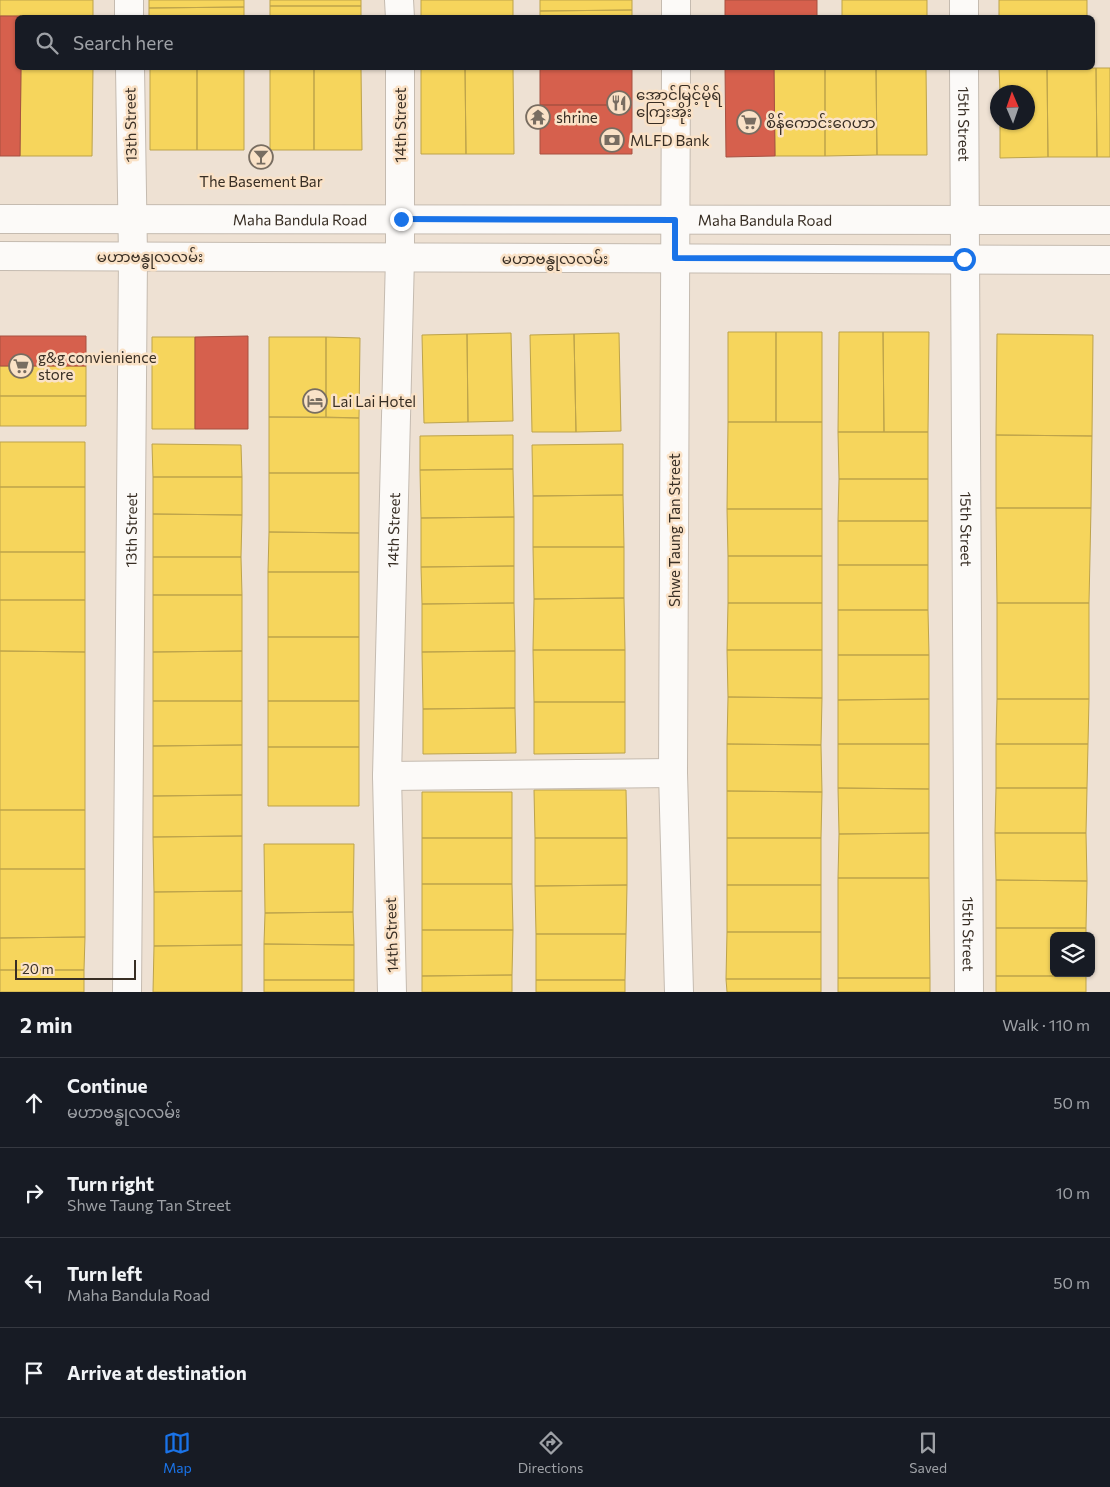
<!DOCTYPE html>
<html lang="en">
<head>
<meta charset="utf-8">
<style>
  body { margin:0; font-family:Commissioner,"Noto Sans Myanmar",sans-serif; background:#20242c; color:#f1f3f6 }
  .controls { position:absolute; right:15px; bottom:15px; display:grid; overflow:hidden; border-radius:8px; box-shadow:0 1px 4px #0004 }
  .controls button { width:45px; height:45px; display:grid; place-items:center; padding:0; border:0; border-bottom:1px solid #363941; background:#171b24; color:#f1f3f6; font:25px sans-serif }
  .compass { position:absolute; left:990px; top:85px; width:45px; height:45px; border-radius:50%; background:#171b24; box-shadow:0 1px 4px #0004; rotate:358deg }
  .scale { position:absolute; left:15px; bottom:12px; width:121px; box-sizing:border-box; padding-left:5px; border:2px solid #382e24; border-top:0; font-size:14px; line-height:18px; white-space:nowrap; color:#382e24; -webkit-text-stroke:4px #fae2c7; paint-order:stroke }
  .stop { position:absolute; width:15px; height:15px; margin:-11px; border:4px solid #1a73e8; border-radius:50%; background:#fff }
  .stop.end { background:#1a73e8; border-color:#fff; box-shadow:0 1px 5px #0008 }
  .list { margin:0; padding:0; list-style:none }
  h2 { display:flex; justify-content:space-between; align-items:center; height:65px; margin:0; padding:0 20px; font-size:21px }
  h2 small { font-size:16px; font-weight:400; color:#9ea1a6 }
  .list li { display:grid; grid-template-columns:32px 1fr auto; gap:15px; align-items:center; box-sizing:border-box; height:90px; padding:0 20px; border-top:1px solid #363941 }
  .list b { display:block; font-size:19px; white-space:nowrap }
  .list p { margin:0; font-size:16px; white-space:nowrap; color:#9ea1a6 }
  .list em { font-size:16px; font-style:normal; color:#9ea1a6 }
  .icon { flex:none; width:28px; height:28px; fill:none; stroke:currentColor; stroke-width:2; stroke-linecap:round; stroke-linejoin:round }
  .map { position:relative; flex:none; width:1110px; height:992px; overflow:hidden }
  .search { position:absolute; background:#171b24; box-shadow:0 1px 4px #0004; left:15px; right:15px; top:15px; height:55px; display:flex; align-items:center; gap:12px; box-sizing:border-box; padding:0 18px; border-radius:8px; color:#9ea1a6; font-size:19px }
  .sheet { height:425px; background:#171b24 }
  nav { display:flex; justify-content:space-around; align-items:center; box-sizing:border-box; height:70px; border-top:1px solid #363941; background:#171b24; font-size:14px; color:#9ea1a6 }
  nav a { display:grid; justify-items:center; gap:2px }
  nav .on { color:#1a73e8 }
  .map>svg:first-child { display:block }
  .homes { fill:#f6d55c; stroke:#bda34b }
  .shops { fill:#d6604d; stroke:#a75141 }
  .lines { fill:none; stroke-linecap:round; stroke-linejoin:round }
  .street-casing { stroke:#c5bbb0; stroke-width:30 }
  .primary-casing { stroke:#c5bbb0; stroke-width:30 }
  .street { stroke:#fcfaf8; stroke-width:28 }
  .primary { stroke:#fcfaf8; stroke-width:28 }
  .route { stroke:#1a73e8; stroke-width:6 }
  .labels { text-anchor:middle; dominant-baseline:central; stroke-width:5; stroke-linejoin:round; paint-order:stroke }
  .poi-label { font-size:15px; fill:#382e24; stroke:#fae2c7; text-anchor:start }
  .street-label { font-size:15px; fill:#382e24; stroke:#fae2c7 }
</style>
</head>
<body>
<div class="map">
<svg width="1110" height="992" viewBox="0 0 1110 992">
  <rect width="100%" height="100%" fill="#eee1d3"/>
  <!-- homes -->
  <path class="homes" d="M0,0H93V17L0,16Z
    M149,0H244V7L149,8Z
    M270,0H361V6H270Z
    M421,0H513V18H421Z
    M540,0H632V10L540,11Z
    M842,0H927V18H842Z
    M999,0H1087V18H999Z
    M270,6H361V18H270Z
    M244,7V18H149V8Z
    M632,10V18H540V11Z
    M21,16L93,17V18H21Z
    M21,68H93L92,156H20Z
    M150,68H197V150H150Z
    M197,68H244V150H197Z
    M270,68H314V150H270Z
    M314,68H361L362,150H314Z
    M421,68H465L466,154H421Z
    M465,68H513L514,154H466Z
    M774,68H825V156H775Z
    M825,68H876L877,155L825,156Z
    M876,68H926L927,155H877Z
    M999,68H1047L1048,157L1000,158V122H1028V92H1000Z
    M1096,68L1097,157H1048L1047,69Z
    M1096,68H1110V157H1097Z
    M728,332H776V422H728Z
    M776,332H822V422H776Z
    M839,332H883L884,432H838Z
    M883,332H929L928,432H884Z
    M511,333L513,421L468,422L467,334Z
    M619,333L621,431L576,432L574,334Z
    M467,334L468,422L424,423L422,335Z
    M574,334L576,432H532L530,335Z
    M997,334L1093,335L1092,436L996,435Z
    M152,337H195V429H152Z
    M269,337H326V417H269Z
    M326,337L360,338L359,418L326,417Z
    M0,366H86V396H0Z
    M0,396H86V426H0Z
    M269,417L359,418V473H269Z
    M728,422H822V509H727Z
    M838,432H928V479H839Z
    M513,435V469L420,470V436Z
    M996,435L1092,436L1091,508H996Z
    M0,442H85V487H0Z
    M152,444L241,445L242,477H153Z
    M623,444V495L533,496L532,445Z
    M513,469L514,517L421,518L420,470Z
    M269,473H359V533L269,532Z
    M153,477H242V515L153,514Z
    M839,479H928V521H838Z
    M0,487H85V552H0Z
    M623,495L624,547H533V496Z
    M996,508H1091L1089,603H997Z
    M727,509H822V556H728Z
    M153,514L242,515L241,557H153Z
    M514,517V566L421,567V518Z
    M838,521H928V565H838Z
    M269,532L359,533V572H268Z
    M533,547H624V598L534,599Z
    M0,552H85V600H0Z
    M728,556H822V603H728Z
    M153,557H241L242,595H153Z
    M838,565H928V610H838Z
    M514,566V603L422,604L421,567Z
    M268,572H359V637H268Z
    M153,595H242V651L153,652Z
    M624,598L625,650H533L534,599Z
    M0,600H85V652L0,651Z
    M514,603L515,651L422,652V604Z
    M728,603H822V650H727Z
    M997,603H1089V699H997Z
    M838,610H928L929,655H838Z
    M268,637H359V701H268Z
    M533,650H625V702H534Z
    M727,650H822V698L728,697Z
    M0,651L85,652V810H0Z
    M242,651V701H153V652Z
    M515,651V708L423,709L422,652Z
    M838,655H929V699L838,700Z
    M728,697L822,698L821,745L727,744Z
    M929,699V744H838V700Z
    M997,699H1089L1088,744H996Z
    M153,701H242V745L153,746Z
    M268,701H359V747H268Z
    M534,702H625V753L534,754Z
    M515,708L516,753L423,754V709Z
    M727,744L821,745L822,792L727,791Z
    M838,744H929V789L838,788Z
    M996,744H1088L1087,788H996Z
    M242,745V795L153,796V746Z
    M268,747H359V806H268Z
    M838,788L929,789V833L839,834Z
    M996,788H1087L1086,833H995Z
    M534,790H626L627,838H535Z
    M727,791L822,792L821,838H727Z
    M422,792H512V838H422Z
    M242,795V836L153,837V796Z
    M0,810H85V869H0Z
    M929,833V878H838L839,834Z
    M995,833H1086L1087,881L996,880Z
    M242,836V891L154,892L153,837Z
    M422,838H512V884H422Z
    M535,838H627V885L535,886Z
    M727,838H821V885H727Z
    M264,844H354L353,912L265,913Z
    M0,869H85V937L0,938Z
    M838,878H929L930,978H838Z
    M996,880L1087,881L1086,928H996Z
    M422,884H512L513,930H422Z
    M627,885L626,934H536L535,886Z
    M727,885H821V932H727Z
    M242,891V945L154,946V892Z
    M353,912L354,945L264,944L265,913Z
    M996,928H1086V936H1054V973H1086V976H996Z
    M422,930H513L512,975L422,976Z
    M727,932H821V979H726Z
    M536,934H626L625,980H536Z
    M85,937L84,970H0V938Z
    M264,944L354,945V980H264Z
    M242,945V992H153L154,946Z
    M0,970H84V992H0Z
    M512,975V992H422V976Z
    M996,976H1086V992H996Z
    M838,978H930V992H838Z
    M726,979H821V992H727Z
    M264,980H354V992H264Z
    M536,980H625V992H536Z"/>
  <!-- shops -->
  <path class="shops" d="M725,0H817V18H725Z
    M0,16H21L18,18V68H21L20,156H0Z
    M540,68H632V105H540Z
    M725,68H774L775,156L726,157Z
    M540,105H632V154H540Z
    M0,336H86V366H0Z
    M248,336V429H195V337Z"/>
  <g class="lines">
    <!-- street casing -->
    <g class="street-casing">
      <g id="street">
        <path d="M129,0V18"/>
        <path d="M399,0L400,18"/>
        <path d="M676,18V0"/>
        <path d="M964,18V0"/>
        <path d="M676,68L673,773L679,992"/>
        <path id="s1" d="M964,68L969,992"/>
        <path d="M387,776L673,773"/>
        <path id="s2" d="M127,992L133,256L130,68"/>
        <path id="s3" d="M392,992L387,776L400,257V68"/>
      </g>
    </g>
    <!-- primary casing -->
    <g class="primary-casing">
      <g id="primary">
        <path id="s4" d="M0,219L1110,220"/>
        <path d="M0,256L1110,260"/>
      </g>
    </g>
    <!-- street -->
    <use href="#street" class="street"/>
    <!-- primary -->
    <use href="#primary" class="primary"/>
  </g>
  <g class="lines">
    <!-- route -->
    <path class="route" d="M401,219L675,220V258L964,259"/>
  </g>
  <!-- icons -->
  <defs>
    <g id="restaurant-ring" transform="scale(1.25)"><circle r="9.5" fill="#fae2c7" stroke="#786d61" stroke-width="1.5"/><path d="M-5-6h1v4h1v-4h1v4h1v-4h1v5L-1.5 .5V6h-2V.5L-5-1ZM5-6V6H3V1.5H1.5Q1.5-4 5-6Z" fill="#786d61"/></g>
    <g id="temple-ring" transform="scale(1.25)"><circle r="9.5" fill="#fae2c7" stroke="#786d61" stroke-width="1.5"/><path d="M0-6L5-2H3V0L6.5 2.5H4V6H1.5V3h-3V6H-4V2.5H-6.5L-3 0V-2H-5Z" fill="#786d61"/></g>
    <g id="supermarket-ring" transform="scale(1.25)"><circle r="9.5" fill="#fae2c7" stroke="#786d61" stroke-width="1.5"/><path d="M-6-5.5h2.5l.6 2H6L4.5 2H-2.5L-4.4-4H-6ZM-1.5 3.2a1.3 1.3 0 1 0 .1 0ZM3 3.2a1.3 1.3 0 1 0 .1 0Z" fill="#786d61"/></g>
    <g id="bank-ring" transform="scale(1.25)"><circle r="9.5" fill="#fae2c7" stroke="#786d61" stroke-width="1.5"/><path d="M-6-4H6V4H-6ZM0-2.3a2.3 2.3 0 1 0 0 4.6a2.3 2.3 0 1 0 0-4.6Z" fill="#786d61"/></g>
    <g id="bar-ring" transform="scale(1.25)"><circle r="9.5" fill="#fae2c7" stroke="#786d61" stroke-width="1.5"/><path d="M-6-5H6L.8 .8V4.5H3.5V6h-7V4.5H-.8V.8Z" fill="#786d61"/></g>
    <g id="hotel-ring" transform="scale(1.25)"><circle r="9.5" fill="#fae2c7" stroke="#786d61" stroke-width="1.5"/><path d="M-6-4.5h1.5V1H6V5H4.5V3h-9V5H-6ZM-4 0a1.8 1.8 0 1 1 3.6 0ZM.5 0V-2.5h3Q6-2.5 6 0Z" fill="#786d61"/></g>
  </defs>
  <g fill-rule="evenodd">
    <use href="#restaurant-ring" x="619" y="103"/>
    <use href="#temple-ring" x="538" y="117"/>
    <use href="#supermarket-ring" x="749" y="122"/>
    <use href="#bank-ring" x="612" y="140"/>
    <use href="#bar-ring" x="261" y="157"/>
    <use href="#supermarket-ring" x="21" y="366"/>
    <use href="#hotel-ring" x="315" y="401"/>
  </g>
  <g class="labels">
    <!-- poi labels -->
    <g class="poi-label">
      <text x="636" y="94">အောင်မြင့်မိုရ်<tspan x="636" dy="17">ကြေးအိုး</tspan></text>
      <text x="556" y="117">shrine</text>
      <text x="766" y="122">စိန်ကောင်းဂေဟာ</text>
      <text x="630" y="140">MLFD Bank</text>
      <text x="261" y="181" text-anchor="middle">The Basement Bar</text>
      <text x="38" y="357">g&amp;g convienience<tspan x="38" dy="17">store</tspan></text>
      <text x="332" y="401">Lai Lai Hotel</text>
    </g>
    <!-- street labels -->
    <g class="street-label">
      <text transform="translate(130 125) rotate(-91)">13th Street</text>
      <text transform="translate(400 125) rotate(-90)">14th Street</text>
      <text stroke="none"><textPath href="#s1" startOffset="56">15th Street</textPath></text>
      <text stroke="none"><textPath href="#s4" startOffset="300">Maha Bandula Road</textPath></text>
      <text stroke="none"><textPath href="#s4" startOffset="765">Maha Bandula Road</textPath></text>
      <text x="150" y="256">မဟာဗန္ဓုလလမ်း</text>
      <text x="555" y="258">မဟာဗန္ဓုလလမ်း</text>
      <text stroke="none"><textPath href="#s2" startOffset="462">13th Street</textPath></text>
      <text stroke="none"><textPath href="#s3" startOffset="462">14th Street</textPath></text>
      <text transform="translate(674 530) rotate(-90)">Shwe Taung Tan Street</text>
      <text stroke="none"><textPath href="#s1" startOffset="461">15th Street</textPath></text>
      <text transform="translate(391 935) rotate(-92)">14th Street</text>
      <text stroke="none"><textPath href="#s1" startOffset="866">15th Street</textPath></text>
    </g>
  </g>
</svg>
<div class="controls">
<button><svg class="icon" aria-label="layers" viewBox="0 0 24 24"><path d="M12 4l9 5-9 5-9-5zM3 14l9 5 9-5"/></svg></button>
</div>
<svg class="compass" viewBox="-18 -18 36 36"><path d="M0-13l5 13h-10z" fill="#e53935"/><path d="M0 13l5-13h-10z" fill="#9ea1a6"/></svg>
<div class="scale">20 m</div>
<div class="stop" style="left:964px;top:259px"></div>
<div class="stop end" style="left:401px;top:219px"></div>
<div class="search"><svg class="icon" aria-label="search" viewBox="0 0 24 24"><circle cx="10" cy="10" r="6"/><path d="M15 15l6 6"/></svg>Search here</div>
</div>
<section class="sheet">
<h2>2 min<small>Walk · 110 m</small></h2>
<ul class="list">
<li><svg class="icon" aria-label="ahead" viewBox="0 0 24 24"><path d="M12 20V5M6 11l6-6 6 6"/></svg><div><b>Continue</b><p>မဟာဗန္ဓုလလမ်း</p></div><em>50 m</em></li>
<li><svg class="icon" aria-label="right" viewBox="0 0 24 24"><path d="M7 20v-9h11M14 6l5 5-5 5"/></svg><div><b>Turn right</b><p>Shwe Taung Tan Street</p></div><em>10 m</em></li>
<li><svg class="icon" aria-label="left" viewBox="0 0 24 24"><path d="M17 20v-9H6M10 6l-5 5 5 5"/></svg><div><b>Turn left</b><p>Maha Bandula Road</p></div><em>50 m</em></li>
<li><svg class="icon" aria-label="arrive" viewBox="0 0 24 24"><path d="M6 21V4h12l-3 4 3 4H6"/></svg><div><b>Arrive at destination</b></div></li>
</ul>
</section>
<nav>
<a class="on"><svg class="icon" aria-label="map" viewBox="0 0 24 24"><path d="M3 6l6-2 6 2 6-2v14l-6 2-6-2-6 2zM9 4v14M15 6v14"/></svg>Map</a>
<a><svg class="icon" aria-label="directions" viewBox="0 0 24 24"><path d="M12 3l9 9-9 9-9-9zM9 14v-3h6M13 9l2 2-2 2"/></svg>Directions</a>
<a><svg class="icon" aria-label="saved" viewBox="0 0 24 24"><path d="M7 4h10v16l-5-4-5 4z"/></svg>Saved</a>
</nav>
</body>
</html>
